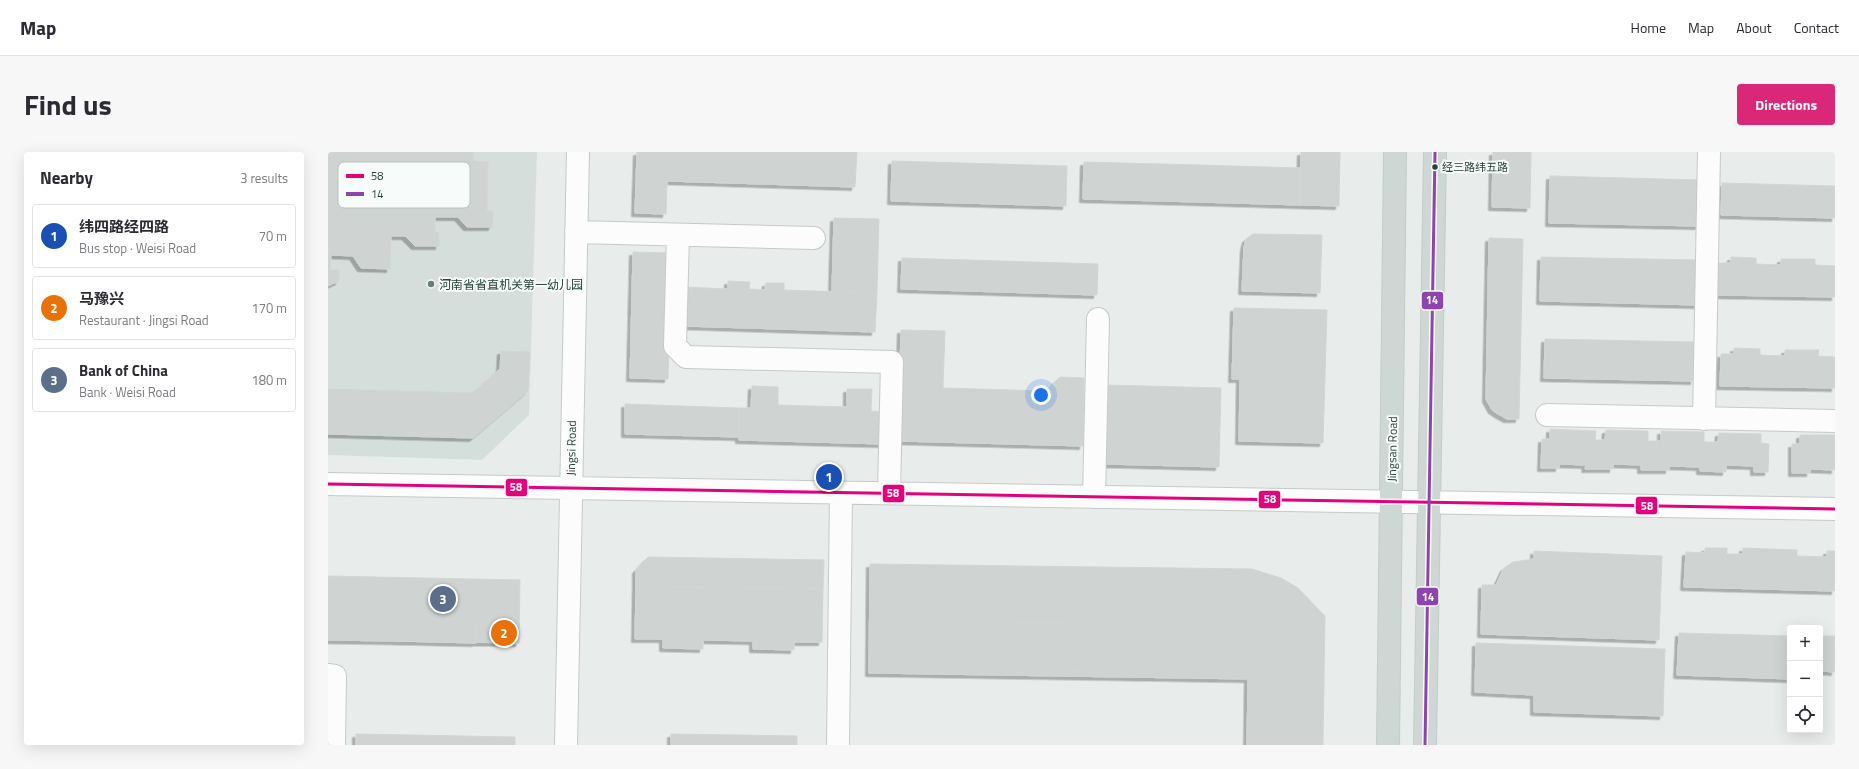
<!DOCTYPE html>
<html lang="en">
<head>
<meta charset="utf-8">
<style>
  body { margin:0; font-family:"Titillium Web","Noto Sans SC",sans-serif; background:#f7f7f7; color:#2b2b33 }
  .controls { position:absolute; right:12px; bottom:12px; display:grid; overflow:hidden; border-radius:4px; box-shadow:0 4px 16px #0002 }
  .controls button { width:36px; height:36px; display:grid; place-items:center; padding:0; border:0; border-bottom:1px solid #e1e1e2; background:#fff; color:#2b2b33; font:20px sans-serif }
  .you { position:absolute; left:713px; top:243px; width:14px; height:14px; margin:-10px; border:3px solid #fff; border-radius:50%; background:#1a73e8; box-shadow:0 0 0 6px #1a73e833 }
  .badge { display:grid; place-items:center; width:26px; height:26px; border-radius:50%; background:#db2777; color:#fff; font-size:13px; font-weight:700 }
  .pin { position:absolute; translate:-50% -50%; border:2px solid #fff; box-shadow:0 1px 4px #0006 }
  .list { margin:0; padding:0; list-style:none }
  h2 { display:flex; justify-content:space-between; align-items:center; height:52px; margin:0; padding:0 16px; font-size:17px }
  h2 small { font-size:13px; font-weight:400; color:#7c7c81 }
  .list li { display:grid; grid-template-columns:26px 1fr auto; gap:12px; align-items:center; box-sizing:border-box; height:64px; margin:0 8px 8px; padding:0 8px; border:1px solid #e1e1e2; border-radius:4px }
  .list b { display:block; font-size:15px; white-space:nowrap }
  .list p { margin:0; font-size:13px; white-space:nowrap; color:#7c7c81 }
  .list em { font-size:13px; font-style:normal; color:#7c7c81 }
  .icon { flex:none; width:22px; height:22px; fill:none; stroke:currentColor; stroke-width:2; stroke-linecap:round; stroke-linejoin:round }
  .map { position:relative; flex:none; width:1507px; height:593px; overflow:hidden; border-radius:4px }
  header { display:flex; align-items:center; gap:24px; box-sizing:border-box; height:56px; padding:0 20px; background:#fff; border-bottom:1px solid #e1e1e2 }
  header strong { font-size:19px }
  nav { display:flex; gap:22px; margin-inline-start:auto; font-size:14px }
  .intro { display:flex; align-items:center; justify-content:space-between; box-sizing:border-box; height:96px; padding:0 24px }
  h1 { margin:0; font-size:28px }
  .button { padding:10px 18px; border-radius:4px; background:#db2777; color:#fff; font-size:14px; font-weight:700 }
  main { display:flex; gap:24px; padding:0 24px }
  aside { flex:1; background:#fff; border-radius:4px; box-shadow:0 4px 16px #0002 }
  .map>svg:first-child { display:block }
  .built { fill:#d6dedb }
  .building { fill:#cfd4d2; stroke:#d1d6d4; filter:url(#shadow) }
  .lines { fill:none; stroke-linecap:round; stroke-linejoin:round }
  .minor-casing { stroke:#c5cac8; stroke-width:24 }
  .major-casing { stroke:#c3ccc9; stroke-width:24 }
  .minor { stroke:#fcfcfc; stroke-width:22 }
  .major { stroke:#cfd7d5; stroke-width:22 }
  .bus-1-casing { stroke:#f7fbf9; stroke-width:6 }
  .bus-2-casing { stroke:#f7fbf9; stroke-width:6 }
  .bus-1 { stroke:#e5007d; stroke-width:3 }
  .bus-2 { stroke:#8e44ad; stroke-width:3 }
  .bus-dot { fill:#24423a; stroke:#f7fbf9; stroke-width:1.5 }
  .poi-dot { fill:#697e78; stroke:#f7fbf9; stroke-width:1.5 }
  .labels { text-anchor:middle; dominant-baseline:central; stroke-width:4; stroke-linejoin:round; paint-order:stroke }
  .bus-label { font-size:11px; fill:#24423a; stroke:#f7fbf9; text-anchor:start }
  .poi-label { font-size:12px; fill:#24423a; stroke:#f7fbf9; text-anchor:start }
  .street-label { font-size:12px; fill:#24423a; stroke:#f7fbf9 }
  .key { fill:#f7fbf9; stroke:#b8c4c0; stroke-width:1 }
  .key-label { font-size:11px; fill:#24423a }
  .line-badge { stroke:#f7fbf9; stroke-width:1.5 }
  .badge-label { font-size:11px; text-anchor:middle; font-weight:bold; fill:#fff }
</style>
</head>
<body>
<header>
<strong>Map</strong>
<nav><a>Home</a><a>Map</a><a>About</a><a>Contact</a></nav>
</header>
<div class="intro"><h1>Find us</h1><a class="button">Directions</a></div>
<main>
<aside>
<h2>Nearby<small>3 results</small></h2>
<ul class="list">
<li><span class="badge" style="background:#1a4fb4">1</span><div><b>纬四路经四路</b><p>Bus stop · Weisi Road</p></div><em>70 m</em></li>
<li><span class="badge" style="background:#e8710a">2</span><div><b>马豫兴</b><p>Restaurant · Jingsi Road</p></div><em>170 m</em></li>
<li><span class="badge" style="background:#5c6f8a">3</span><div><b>Bank of China</b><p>Bank · Weisi Road</p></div><em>180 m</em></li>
</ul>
</aside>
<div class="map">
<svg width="1507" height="593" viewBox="0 0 1507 593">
  <defs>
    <filter id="shadow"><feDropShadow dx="-3.5" dy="3.5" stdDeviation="0" flood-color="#0004"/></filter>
  </defs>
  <rect width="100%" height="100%" fill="#e8edeb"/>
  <!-- built -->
  <path class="built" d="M0,0H209L201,263L154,308L0,303Z"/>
  <!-- building -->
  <path class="building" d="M0,0H145V9L160,10L159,59H165L164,75H139L130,65H107V80H111V94H87L77,84H63L62,117L33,116L25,104L3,103L2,118H11V129L0,134Z
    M309,0H529L527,35L339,29L338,62L307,61Z
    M973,0H1012L1011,54L972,53Z
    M1165,0H1203L1202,56L1164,55Z
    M564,9L739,14L738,54L563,49Z
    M756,10L871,13L870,50L755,47Z
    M871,13L972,16V53L870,50Z
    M1222,24L1372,28L1371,74L1221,71Z
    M1394,31L1507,34V66L1393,63Z
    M506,66L551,67L549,141L504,139Z
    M925,82L994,83L992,141L914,139L916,95L918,87Z
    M1161,86L1195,87L1191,267H1179L1170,262L1164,258L1158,247Z
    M305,100L343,101L340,227L302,226Z
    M1213,105L1371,108L1370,153L1212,149Z
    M1403,105L1428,106V112L1453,113V107H1487V113L1507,114V145L1388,143L1389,111H1403Z
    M574,106L770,112L769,143L573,137Z
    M400,129L422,130L421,137L437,138L438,131H456V138L549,141L547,180L355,174L356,135L400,137Z
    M906,156L999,158L995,291L911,289L912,227H904Z
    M573,178L617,179L615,236L718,239L732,225L756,226L755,294L570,289Z
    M1217,187L1367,190L1366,229L1216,226Z
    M1406,196L1432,197V203L1457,204V198H1491L1490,204L1507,205V236L1392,234L1393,202H1406Z
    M173,199L202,200L200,239L145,286L0,282V237L145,241L172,217Z
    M779,233L893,236L891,315L776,312Z
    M424,234L450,235V253L519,255V237H544L543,259L556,260L555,292L411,288V256H423Z
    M297,252L411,256V285L297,282Z
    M1222,277L1268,279L1267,288H1277L1278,278L1320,279V289H1333V279L1376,280V290H1390L1391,281L1433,282V291L1441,292L1440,320H1426V314L1398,313V320L1372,319V315L1341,314V318H1313V313L1285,312V317H1257L1258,313L1231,312V316H1213L1214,287H1222Z
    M1472,283H1507V318L1482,317V321H1464V292H1472Z
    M1377,396H1399V402H1415V396L1469,398V404L1499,405V399H1507V439L1356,435L1358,400L1377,401Z
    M1206,399L1334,404L1331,488L1153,482L1154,433H1168L1176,416L1185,410L1206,407Z
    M320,405L496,408L495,437L308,434V418Z
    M542,412L924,417L953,426L970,436L997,464L995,593H919L920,527L541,521Z
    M0,424L192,428L191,491L0,488Z
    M40,433L184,435L183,472L148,471V491L68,489L69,470L39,469Z
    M308,434L495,437L494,490H466V498L425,497V489L375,488V497L335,496V487H307Z
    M609,469L759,472L758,519L608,516Z
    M1351,481L1462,484V527L1349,523Z
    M1492,484H1507V520L1492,519Z
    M1148,491L1337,497L1335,564L1206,560V543L1147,540Z
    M28,582L187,585V593H28Z
    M343,582L469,584V593H343Z"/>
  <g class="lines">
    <!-- minor casing -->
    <g class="minor-casing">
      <path id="minor" d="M248,80L486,86
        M350,83L347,194L358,205L564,210L561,341
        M1219,263L1507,269
        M1376,267L1381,0
        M0,332L1507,357
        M766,345L770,167
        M0,523L7,524L6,593
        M238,593L250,0
        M510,593L513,341"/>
    </g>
    <!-- major casing -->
    <g class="major-casing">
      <path id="major" d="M1060,593L1067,0
        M1097,593L1107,0"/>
    </g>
    <!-- minor -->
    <use href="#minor" class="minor"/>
    <!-- major -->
    <use href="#major" class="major"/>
    <!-- bus-1 casing -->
    <g class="bus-1-casing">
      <path id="bus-1" d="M0,332L1507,357"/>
    </g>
    <!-- bus-2 casing -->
    <g class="bus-2-casing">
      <path id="bus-2" d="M1097,593L1107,0"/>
    </g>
    <!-- bus-1 -->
    <use href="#bus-1" class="bus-1"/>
    <!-- bus-2 -->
    <use href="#bus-2" class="bus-2"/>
  </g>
  <!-- markers -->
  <circle class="bus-dot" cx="1107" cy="15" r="3.5"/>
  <circle class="poi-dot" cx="103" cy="132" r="4"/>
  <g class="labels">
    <!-- bus labels -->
    <g class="bus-label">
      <text x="1114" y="15">经三路纬五路</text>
    </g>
    <!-- poi labels -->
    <g class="poi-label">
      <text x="111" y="132">河南省省直机关第一幼儿园</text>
    </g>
    <!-- street labels -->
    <g class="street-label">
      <text transform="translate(243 296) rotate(-89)">Jingsi Road</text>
      <text transform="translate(1064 297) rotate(-89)">Jingsan Road</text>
    </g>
  </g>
  <!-- legend -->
  <rect x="10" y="10" width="132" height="46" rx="6" class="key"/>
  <rect x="18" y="22" width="18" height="4" fill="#e5007d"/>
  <rect x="18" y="40" width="18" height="4" fill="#8e44ad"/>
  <g class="key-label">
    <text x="43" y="28">58</text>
    <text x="43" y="46">14</text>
  </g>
  <g class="line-badge">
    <rect x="1093" y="139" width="23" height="19" rx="4" fill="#8e44ad"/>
    <rect x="177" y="326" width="23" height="19" rx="4" fill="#e5007d"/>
    <rect x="554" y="332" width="23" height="19" rx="4" fill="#e5007d"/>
    <rect x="930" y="338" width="23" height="19" rx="4" fill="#e5007d"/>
    <rect x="1307" y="344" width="23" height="19" rx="4" fill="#e5007d"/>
    <rect x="1088" y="435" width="23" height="19" rx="4" fill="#8e44ad"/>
  </g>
  <g class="badge-label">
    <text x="1104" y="152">14</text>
    <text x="188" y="339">58</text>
    <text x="565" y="345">58</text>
    <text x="942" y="351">58</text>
    <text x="1319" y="358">58</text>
    <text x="1100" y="449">14</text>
  </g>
</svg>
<div class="controls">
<button>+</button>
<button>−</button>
<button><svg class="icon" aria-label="locate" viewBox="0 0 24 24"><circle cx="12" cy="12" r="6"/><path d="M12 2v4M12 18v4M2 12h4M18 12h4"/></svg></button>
</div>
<div class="you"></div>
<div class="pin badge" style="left:501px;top:325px;background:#1a4fb4">1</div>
<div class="pin badge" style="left:176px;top:481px;background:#e8710a">2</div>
<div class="pin badge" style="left:115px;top:447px;background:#5c6f8a">3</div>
</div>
</main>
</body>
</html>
